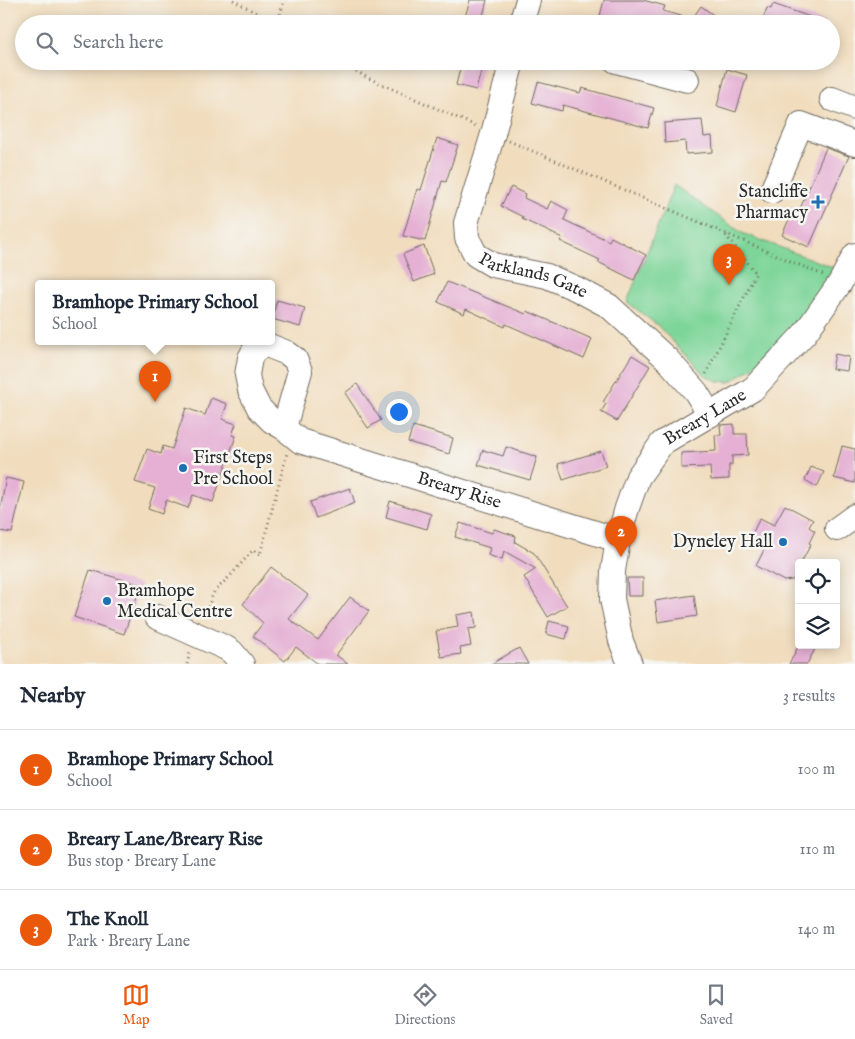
<!DOCTYPE html>
<html lang="en">
<head>
<meta charset="utf-8">
<style>
  body { margin:0; font-family:"IM FELL English",serif; background:#f6f6f7; color:#1f2937 }
  .controls { position:absolute; right:15px; bottom:15px; display:grid; overflow:hidden; border-radius:5px; box-shadow:0 2px 12px #0003 }
  .controls button { width:45px; height:45px; display:grid; place-items:center; padding:0; border:0; border-bottom:1px solid #e0e1e3; background:#fff; color:#1f2937; font:25px sans-serif }
  .you { position:absolute; left:398px; top:411px; width:18px; height:18px; margin:-12px; border:4px solid #fff; border-radius:50%; background:#1a73e8; box-shadow:0 0 0 8px #1a73e833 }
  .badge { display:grid; place-items:center; width:32px; height:32px; border-radius:50%; background:#ea580c; color:#fff; font-size:16px; font-weight:700 }
  .pin { position:absolute; translate:-50% -41px; filter:drop-shadow(0 1px 2px #0008) }
  .pin::after { content:''; position:absolute; top:26px; width:18px; height:15px; background:inherit; clip-path:polygon(0 0,100% 0,50% 100%) }
  .popup { position:absolute; left:35px; top:280px; width:240px; height:65px; box-sizing:border-box; display:grid; place-content:center; border-radius:5px; background:#fff; filter:drop-shadow(0 1px 4px #0005); font-size:16px; white-space:nowrap; color:#747a83 }
  .popup b { font-size:19px; color:#1f2937 }
  .popup::after { content:''; position:absolute; left:50%; top:100%; margin-left:-10px; border:10px solid transparent; border-top-color:#fff }
  .list { margin:0; padding:0; list-style:none }
  h2 { display:flex; justify-content:space-between; align-items:center; height:65px; margin:0; padding:0 20px; font-size:21px }
  h2 small { font-size:16px; font-weight:400; color:#747a83 }
  .list li { display:grid; grid-template-columns:32px 1fr auto; gap:15px; align-items:center; box-sizing:border-box; height:80px; padding:0 20px; border-top:1px solid #e0e1e3 }
  .list b { display:block; font-size:19px; white-space:nowrap }
  .list p { margin:0; font-size:16px; white-space:nowrap; color:#747a83 }
  .list em { font-size:16px; font-style:normal; color:#747a83 }
  .icon { flex:none; width:28px; height:28px; fill:none; stroke:currentColor; stroke-width:2; stroke-linecap:round; stroke-linejoin:round }
  .map { position:relative; flex:none; width:855px; height:664px; overflow:hidden }
  .search { position:absolute; background:#fff; box-shadow:0 2px 12px #0003; left:15px; right:15px; top:15px; height:55px; display:flex; align-items:center; gap:12px; box-sizing:border-box; padding:0 18px; border-radius:28px; color:#747a83; font-size:19px }
  .sheet { height:305px; background:#fff }
  nav { display:flex; justify-content:space-around; align-items:center; box-sizing:border-box; height:70px; border-top:1px solid #e0e1e3; background:#fff; font-size:14px; color:#747a83 }
  nav a { display:grid; justify-items:center; gap:2px }
  nav .on { color:#ea580c }
  .map>svg:first-child { display:block }
  .green { fill:#7ed599; stroke:#548062 }
  .building { fill:#e5b0d4 }
  .lines { fill:none; stroke-linecap:round; stroke-linejoin:round }
  .minor-casing { stroke:#70695e; stroke-width:26 }
  .path { stroke:#70695e; stroke-width:3; stroke-dasharray:1 4; stroke-linecap:butt }
  .minor { stroke:#fff; stroke-width:24 }
  .poi-dot { fill:#1f6fb2; stroke:#f6f6f2; stroke-width:2 }
  .labels { text-anchor:middle; dominant-baseline:central; stroke-width:5; stroke-linejoin:round; paint-order:stroke }
  .poi-label { font-size:18px; fill:#2b2b2b; stroke:#f6f6f2; text-anchor:end }
  .street-label { font-size:18px; fill:#2b2b2b; stroke:#f6f6f2 }
</style>
</head>
<body>
<div class="map">
<svg width="855" height="664" viewBox="0 0 855 664">
  <rect width="100%" height="100%" fill="#f6f6f2"/>
  <filter id="ink" filterUnits="userSpaceOnUse"><feTurbulence type="fractalNoise" baseFrequency=".02" numOctaves="2"/><feDisplacementMap in="SourceGraphic" scale="10" xChannelSelector="R" yChannelSelector="G"/><feConvolveMatrix kernelMatrix="1 2 1 2 8 2 1 2 1" color-interpolation-filters="sRGB"/></filter>
  <filter id="wash" filterUnits="userSpaceOnUse"><feTurbulence type="fractalNoise" baseFrequency=".0096" numOctaves="4" result="noise"/><feDisplacementMap in="SourceGraphic" scale="20" xChannelSelector="R" yChannelSelector="G"/><feGaussianBlur stdDeviation="1.12" result="paint"/><feColorMatrix in="noise" values="0 0 0 0 0 0 0 0 0 0 0 0 0 0 0 0 0 1.4 0 .05"/><feComposite in="paint" operator="in"/></filter>
  <g filter="url(#wash)">
    <rect width="100%" height="100%" fill="#f1ddbe"/>
    <!-- green -->
    <path class="green" d="M674,185L742,233L835,268L812,305L787,335L753,367L730,382L717,381L705,375L657,325L627,302Z"/>
    <g id="blocks">
      <!-- building -->
      <path class="building" d="M470,0H487L481,24H463Z
        M604,0H643L665,6L663,11L692,19L701,6L726,24H628L600,16Z
        M773,4L825,22L824,24H761L767,8L771,9Z
        M462,61L483,64L476,90L456,85Z
        M727,69L747,75L736,112L717,106Z
        M538,82L580,93L582,88L654,108L648,128L563,105L562,111L532,103Z
        M702,120L704,137L712,136L713,152L686,154L685,141L665,143L664,123Z
        M437,138L458,145L446,182L442,181L425,241L403,236L417,189L421,190Z
        M826,148L849,156L809,247L782,235L791,215L796,218Z
        M511,187L525,194L524,198L547,209L551,201L568,210L564,220L609,241L611,237L646,255L634,280L598,262L600,260L560,241L562,238L522,219L523,217L501,206Z
        M424,246L434,274L414,282L403,254Z
        M447,282L526,314L527,311L592,339L584,359L506,324L505,327L466,309L464,314L438,302Z
        M277,300L305,308L300,327L272,319Z
        M835,354L849,357L847,371L832,369Z
        M632,355L650,366L617,421L601,412L606,404L603,402Z
        M357,384L381,420L368,428L345,393Z
        M211,398L227,404L222,419L236,424L232,435L236,436L213,502L193,495L188,508L166,500L162,514L148,509L155,488L135,482L147,449L161,454L163,446L172,449L186,408L205,415Z
        M734,424V434H747L748,455L732,456V465H729V479L711,480L710,467L681,468V453L716,451L715,435H721L720,425Z
        M413,426L453,438L449,454L408,442Z
        M842,446L855,449V483L834,478Z
        M506,447L537,457L530,480L478,465L483,450L503,456Z
        M601,451L606,466L563,480L558,464Z
        M811,467L824,472L817,487L805,480Z
        M6,478L24,482L12,533L0,531V509Z
        M350,488L355,503L316,518L310,502Z
        M390,501L431,514L427,529L386,517Z
        M785,505L813,520L809,527L815,531L809,543L811,544L801,563H799V579L784,581L756,566L766,546L750,538L760,518L774,525Z
        M460,523L492,533L494,529L516,536L515,542L534,553L567,606L548,617L524,577L536,569L504,551L502,560L488,555L490,548L455,537Z
        M271,567L308,595L289,619L318,640L350,597L369,611L336,655L348,664H318L296,647L285,661L253,636L263,623L243,604Z
        M90,570L141,585L124,634L74,617Z
        M627,578H643V596H628Z
        M694,595L697,616L658,622L655,601Z
        M474,612L476,628L468,629L471,646L460,648L461,654L441,657L436,631L458,627L456,615Z
        M549,621L569,626L566,639L546,634Z
        M799,645H817L807,664H789Z
        M519,648L528,664H491Z"/>
    </g>
  </g>
  <g filter="url(#ink)">
    <use href="#blocks" fill-opacity="0" stroke="#70695e" stroke-width="1"/>
    <g class="lines">
      <!-- minor casing -->
      <g class="minor-casing">
        <g id="minor">
          <path d="M521,24L528,0"/>
          <path id="s1" d="M512,61L493,134L466,223L467,238L476,255L493,265L547,276L577,289L609,306L667,359L696,392L710,415"/>
          <path d="M616,61L687,80"/>
          <path d="M832,99L855,108"/>
          <path d="M772,191L801,124L855,144"/>
          <path id="s2" d="M284,428L300,371L295,359L287,353L267,345L255,349L250,358L247,375L250,390L259,408L272,421L284,428L300,441L618,540"/>
          <path d="M837,529L855,516"/>
          <path d="M157,617L226,648L232,652L242,664"/>
          <path id="s3" d="M630,664L621,641L612,599L613,571L618,540L627,508L638,477L662,443L753,389L805,333L840,283L855,255"/>
        </g>
      </g>
      <!-- path -->
      <path class="path" d="M233,0L276,24
        M278,24L284,0
        M339,61L368,78L476,126
        M509,141L823,275
        M706,374L756,273L724,233
        M204,616L214,592L232,574L253,550L260,555L287,453
        M187,664L190,653"/>
      <!-- minor -->
      <use href="#minor" class="minor"/>
    </g>
  </g>
  <!-- markers -->
  <g class="poi-dot">
    <path d="M815.5 194.5h5v5h5v5h-5v5h-5v-5h-5v-5h5z"/>
    <circle cx="183" cy="468" r="5"/>
    <circle cx="783" cy="542" r="5"/>
    <circle cx="107" cy="601" r="5"/>
  </g>
  <g class="labels">
    <!-- poi labels -->
    <g class="poi-label">
      <text x="808" y="192">Stancliffe<tspan x="808" dy="21">Pharmacy</tspan></text>
      <text x="193" y="458" text-anchor="start">First Steps<tspan x="193" dy="21">Pre School</tspan></text>
      <text x="773" y="542">Dyneley Hall</text>
      <text x="117" y="591" text-anchor="start">Bramhope<tspan x="117" dy="21">Medical Centre</tspan></text>
    </g>
    <!-- street labels -->
    <g class="street-label">
      <text stroke="none"><textPath href="#s1" startOffset="264">Parklands Gate</textPath></text>
      <text stroke="none"><textPath href="#s3" startOffset="285">Breary Lane</textPath></text>
      <text stroke="none"><textPath href="#s2" startOffset="399">Breary Rise</textPath></text>
    </g>
  </g>
</svg>
<div class="controls">
<button><svg class="icon" aria-label="locate" viewBox="0 0 24 24"><circle cx="12" cy="12" r="6"/><path d="M12 2v4M12 18v4M2 12h4M18 12h4"/></svg></button>
<button><svg class="icon" aria-label="layers" viewBox="0 0 24 24"><path d="M12 4l9 5-9 5-9-5zM3 14l9 5 9-5"/></svg></button>
</div>
<div class="you"></div>
<div class="pin badge" style="left:155px;top:402px">1</div>
<div class="popup"><b>Bramhope Primary School</b>School</div>
<div class="pin badge" style="left:621px;top:557px">2</div>
<div class="pin badge" style="left:729px;top:285px">3</div>
<div class="search"><svg class="icon" aria-label="search" viewBox="0 0 24 24"><circle cx="10" cy="10" r="6"/><path d="M15 15l6 6"/></svg>Search here</div>
</div>
<section class="sheet">
<h2>Nearby<small>3 results</small></h2>
<ul class="list">
<li><span class="badge">1</span><div><b>Bramhope Primary School</b><p>School</p></div><em>100 m</em></li>
<li><span class="badge">2</span><div><b>Breary Lane/Breary Rise</b><p>Bus stop · Breary Lane</p></div><em>110 m</em></li>
<li><span class="badge">3</span><div><b>The Knoll</b><p>Park · Breary Lane</p></div><em>140 m</em></li>
</ul>
</section>
<nav>
<a class="on"><svg class="icon" aria-label="map" viewBox="0 0 24 24"><path d="M3 6l6-2 6 2 6-2v14l-6 2-6-2-6 2zM9 4v14M15 6v14"/></svg>Map</a>
<a><svg class="icon" aria-label="directions" viewBox="0 0 24 24"><path d="M12 3l9 9-9 9-9-9zM9 14v-3h6M13 9l2 2-2 2"/></svg>Directions</a>
<a><svg class="icon" aria-label="saved" viewBox="0 0 24 24"><path d="M7 4h10v16l-5-4-5 4z"/></svg>Saved</a>
</nav>
</body>
</html>
